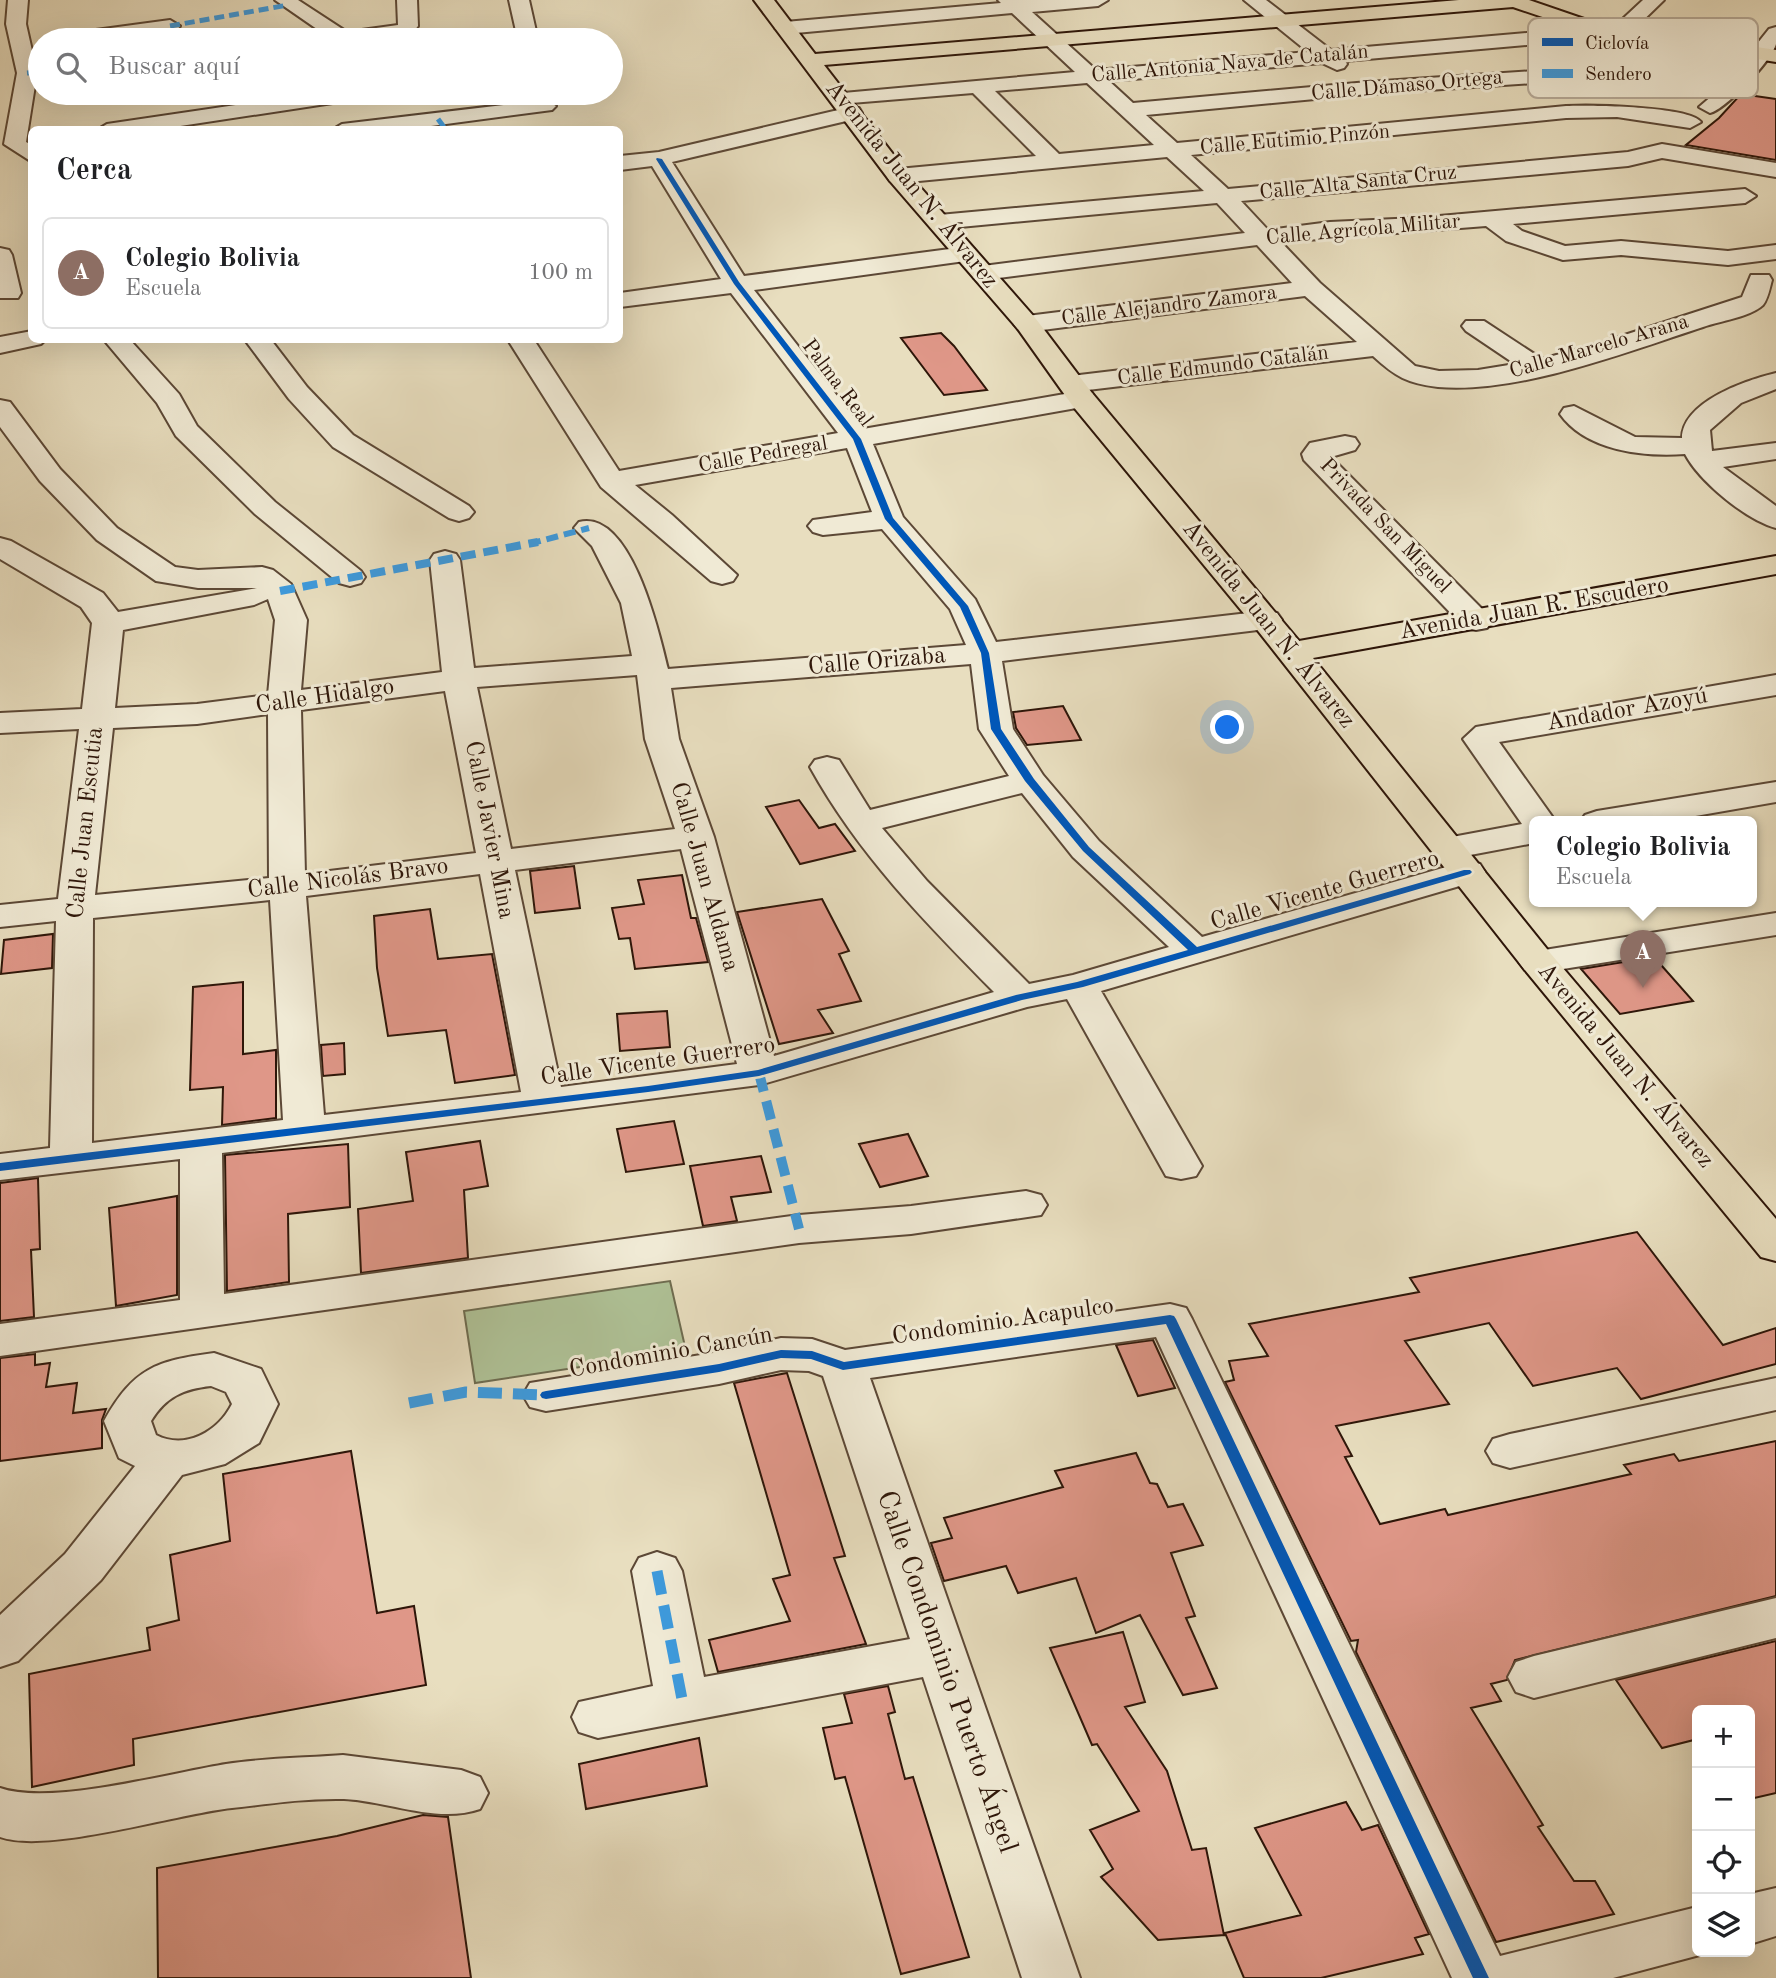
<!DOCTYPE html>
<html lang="es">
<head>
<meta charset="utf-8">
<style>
  body { margin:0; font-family:"Old Standard TT",serif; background:#f6f6f6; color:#202124 }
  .controls { position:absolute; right:21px; bottom:21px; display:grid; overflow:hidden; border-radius:10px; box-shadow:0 7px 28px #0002 }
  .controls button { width:63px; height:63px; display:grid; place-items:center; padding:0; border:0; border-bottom:2px solid #e0e0e0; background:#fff; color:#202124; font:35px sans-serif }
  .you { position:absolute; left:1228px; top:728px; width:24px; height:24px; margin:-18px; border:5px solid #fff; border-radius:50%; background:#1a73e8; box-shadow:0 0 0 10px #1a73e833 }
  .badge { display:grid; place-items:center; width:46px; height:46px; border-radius:50%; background:#111827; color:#fff; font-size:23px; font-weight:700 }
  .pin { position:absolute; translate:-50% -58px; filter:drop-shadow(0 2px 4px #0008) }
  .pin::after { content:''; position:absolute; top:37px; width:24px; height:21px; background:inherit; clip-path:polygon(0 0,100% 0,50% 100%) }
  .popup { position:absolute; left:1529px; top:816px; width:228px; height:91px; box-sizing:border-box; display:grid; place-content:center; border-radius:10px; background:#fff; filter:drop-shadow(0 2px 5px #0005); font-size:23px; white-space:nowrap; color:#757577 }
  .popup b { font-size:26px; color:#202124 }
  .popup::after { content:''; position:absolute; left:50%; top:100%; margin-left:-14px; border:14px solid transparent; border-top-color:#fff }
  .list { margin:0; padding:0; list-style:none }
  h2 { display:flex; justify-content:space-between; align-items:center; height:91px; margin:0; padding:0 28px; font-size:30px }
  h2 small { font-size:23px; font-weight:400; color:#757577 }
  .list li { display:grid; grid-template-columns:46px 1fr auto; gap:21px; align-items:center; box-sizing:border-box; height:112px; margin:0 14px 14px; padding:0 14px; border:2px solid #e0e0e0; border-radius:10px }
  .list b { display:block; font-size:26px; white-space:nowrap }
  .list p { margin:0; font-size:23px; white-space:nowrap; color:#757577 }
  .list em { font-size:23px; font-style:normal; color:#757577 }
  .icon { flex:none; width:38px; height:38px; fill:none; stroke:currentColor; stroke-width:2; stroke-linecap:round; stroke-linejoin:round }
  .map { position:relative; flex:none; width:1776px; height:1978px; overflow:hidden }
  .search { position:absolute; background:#fff; box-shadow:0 7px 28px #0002; left:28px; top:28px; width:595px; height:77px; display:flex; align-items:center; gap:18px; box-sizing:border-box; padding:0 24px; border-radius:38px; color:#757577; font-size:26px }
  .panel { position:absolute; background:#fff; box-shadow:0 7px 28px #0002; left:28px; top:126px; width:595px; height:217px; border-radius:10px }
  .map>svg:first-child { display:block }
  .green { fill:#afc297; stroke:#6e6c50; stroke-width:2 }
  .building { fill:#df9788; stroke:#2e1609; stroke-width:2 }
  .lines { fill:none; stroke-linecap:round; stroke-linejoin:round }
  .minor-casing { stroke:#5c4836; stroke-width:4 }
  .major-casing { stroke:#2e1609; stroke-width:4 }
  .minor { fill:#f0ead5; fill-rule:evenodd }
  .major { fill:#e8debf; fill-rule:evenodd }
  .quiet-far4 { stroke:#3d9add; stroke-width:5; stroke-dasharray:10 5; stroke-linecap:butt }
  .quiet-far3 { stroke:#3d9add; stroke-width:6; stroke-dasharray:12 6; stroke-linecap:butt }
  .quiet-far2 { stroke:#3d9add; stroke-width:8; stroke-dasharray:15 8; stroke-linecap:butt }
  .quiet-far1 { stroke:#3d9add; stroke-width:10; stroke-dasharray:19 10; stroke-linecap:butt }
  .quiet { stroke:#3d9add; stroke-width:11; stroke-dasharray:24 11; stroke-linecap:butt }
  .cycleway-casing { stroke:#f0ead5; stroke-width:5 }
  .cycleway { fill:#0057b8; fill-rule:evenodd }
  .labels { text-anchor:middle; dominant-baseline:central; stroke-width:6; stroke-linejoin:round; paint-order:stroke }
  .far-street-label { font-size:21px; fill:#2e1609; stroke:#f0ead5 }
  .street-label { font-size:24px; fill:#2e1609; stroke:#f0ead5 }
  .near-street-label { font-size:28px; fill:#2e1609; stroke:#f0ead5 }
  .key { fill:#f0ead5; stroke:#b6aa98; stroke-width:2 }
  .key-label { font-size:19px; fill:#2e1609 }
</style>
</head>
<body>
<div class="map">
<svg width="1776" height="1978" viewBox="0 0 1776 1978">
  <rect width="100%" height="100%" fill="#e8debf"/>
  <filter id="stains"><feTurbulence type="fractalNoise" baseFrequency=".00286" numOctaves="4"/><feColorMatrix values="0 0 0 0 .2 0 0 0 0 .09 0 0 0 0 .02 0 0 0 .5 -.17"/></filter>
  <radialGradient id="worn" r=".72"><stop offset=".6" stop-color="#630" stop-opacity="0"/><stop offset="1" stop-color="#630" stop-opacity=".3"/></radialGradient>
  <!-- green -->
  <path class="green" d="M670,1281L686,1351L475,1383L464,1311Z"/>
  <!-- building -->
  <path class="building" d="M1741,94L1776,99V160L1686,145L1719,118Z
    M941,333L954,346L987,390L944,395L901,338Z
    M1063,706L1081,740L1027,745L1016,728L1013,712Z
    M799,800L819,828L835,824L855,851L800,864L766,807Z
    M574,866L580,908L535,913L530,871Z
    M682,875L691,918H696L708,962L635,969L630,938L619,939L612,908L644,904L638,880Z
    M822,899L849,951L839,954L861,1001L818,1010L833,1033L779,1044L737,912Z
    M430,909L438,959L492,954L515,1075L455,1083L446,1030L388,1036L377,968L374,916Z
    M53,934L52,968L1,974L4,940Z
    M1654,957L1693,1001L1620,1014L1581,969Z
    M243,982V1054L276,1050V1118L222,1125L223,1087L190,1090L193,987Z
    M667,1011L670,1047L620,1051L617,1014Z
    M344,1043L345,1074L323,1076L321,1045Z
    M674,1121L684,1164L626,1172L617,1129Z
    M908,1134L928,1176L880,1187L859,1144Z
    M480,1141L488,1186L464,1190L468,1258L361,1273L358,1209L413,1201L406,1152Z
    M348,1144L350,1207L288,1214L289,1282L227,1291L225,1155Z
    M761,1156L771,1192L731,1197L737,1221L703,1226L690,1166Z
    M38,1178L40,1249L31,1250L34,1317L0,1321V1183Z
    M177,1196V1295L116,1306L109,1208Z
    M1637,1232L1723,1345L1776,1328V1364L1641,1399L1617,1368L1533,1386L1489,1323L1405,1341L1449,1404L1336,1426L1352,1456L1345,1457L1380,1524L1445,1509L1448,1515L1631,1474L1624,1465L1674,1454L1679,1461L1776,1441V1596L1515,1660L1507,1680L1491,1684L1501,1701L1471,1708L1543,1825L1538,1827L1574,1881H1595L1614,1914L1496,1942L1356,1652L1358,1640L1351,1641L1225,1382L1234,1380L1229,1361L1268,1356L1249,1324L1419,1292L1410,1278Z
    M1153,1340L1175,1388L1138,1396L1116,1345Z
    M35,1354V1365L50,1363L46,1387L77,1383L73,1413L106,1409L102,1420V1448L0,1461V1358Z
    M787,1373L845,1556L834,1558L866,1644L718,1672L709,1640L790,1621L773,1579L790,1575L734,1383Z
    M351,1451L377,1613L414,1606L426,1685L133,1739L134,1765L32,1787L29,1674L150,1650L147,1628L179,1620L170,1555L230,1541L223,1474Z
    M1136,1453L1150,1483L1157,1484L1168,1507L1183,1504L1203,1545L1171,1553L1195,1616L1186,1618L1217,1688L1183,1695L1140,1615L1096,1633L1076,1578L1018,1593L1006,1566L944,1581L931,1543L952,1538L944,1518L1063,1487L1055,1471Z
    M1123,1632L1145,1702L1125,1707L1167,1771L1192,1850L1206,1848L1224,1935L1158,1940L1101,1877L1113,1869L1090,1830L1139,1811L1097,1744L1092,1745L1050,1648Z
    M1776,1641V1793L1750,1799V1710H1697V1745L1694,1740L1662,1748L1616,1680Z
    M888,1686L895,1712L888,1714L905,1779L913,1777L969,1957L901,1974L845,1777L835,1779L823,1728L852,1723L844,1694Z
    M699,1738L707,1786L586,1809L579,1764Z
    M1346,1802L1362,1830L1378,1825L1429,1934L1415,1938L1423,1954L1321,1978H1244L1225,1933L1301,1915L1255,1828Z
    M423,1815L448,1817L471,1978H158L157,1868L337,1836Z"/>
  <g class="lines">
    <!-- minor casing -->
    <g class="minor-casing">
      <path id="minor" d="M8,0H28L26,24L37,73L26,142L32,145V162L4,144L17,73L6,24Z
        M275,0H298L347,32L398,25L397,0H417L418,26C404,46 348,40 324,40L327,36Z
        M509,0H529L538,40H518Z
        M998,0H1108L1098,6L1032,12L1096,70L1308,52L1244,0H1266L1331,50L1549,31H1594L1614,27L1643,0H1664L1627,36L1594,43H1549L1345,61L1347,64L1344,68L1337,70L1322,63L1109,81L1133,103L1368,82L1580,68L1647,72L1725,84L1769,29L1776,27C1776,32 1776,39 1776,44C1772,60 1726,109 1710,113L1699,107L1713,95L1647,84L1580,80L1368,94L1146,115L1177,143L1566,106C1588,105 1690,106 1701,122L1690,128L1617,117L1566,118L1191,155L1228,189L1628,152L1662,144L1776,163V177L1662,158L1628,166L1241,201L1268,230L1330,222L1417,218L1745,189L1756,196L1745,203L1513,224L1522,231L1565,246L1621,241L1728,251L1776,245V259L1728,265L1621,255L1563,260L1506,241L1486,226L1281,242L1320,283L1415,366L1439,371L1478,370L1515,364L1466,331L1462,326L1466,321H1484L1542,359L1603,342L1742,297L1751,275H1769L1772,280C1770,287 1768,299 1763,305C1750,317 1720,321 1703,327C1627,352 1518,394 1438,387C1407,383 1396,377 1373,356L1071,392L1062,390L1058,384L1062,378L1071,376L1357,342L1305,296L1027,332L1018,329L1014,324L1018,319L1027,316L1292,283L1257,245L983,280L974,278L971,273L974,268L983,266L1245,233L1217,203L939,229L931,227L927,222L931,217L939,215L1204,191L1167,157L898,183L890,181L887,176L890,171L898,169L1036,156L973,93L839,104L829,98L832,94L1075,72L1012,13L785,34L775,28L785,22L1001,3ZM1087,83L1154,145L1059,154L995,91Z
        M170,20L180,26L177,30L108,40H56L66,34Z
        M318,93H369L359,99L154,130H97L107,124Z
        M545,100L556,106L552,110L401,130H332L342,124Z
        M851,107L859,108L862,113L859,118L672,162L744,276L965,247L974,249L977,254L974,259L965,261L754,290L863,429L1082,391L1092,393L1095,399L1092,405L1082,407L873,444L903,517L975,599L996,642L1266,611L1277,613L1282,620L1277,627L1266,629L1002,661L1013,729L1043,775L1099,841L1202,937L1467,861L1480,864L1485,872L1480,880L1101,991L1202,1166L1196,1176L1181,1179L1166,1176L1067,999L1027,1007L759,1085L222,1153L224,1294L799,1215L911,1206L1026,1191L1041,1195L1047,1205L1041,1215L911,1234L799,1243L0,1356V1324L180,1300V1159L0,1180V1154L50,1148L56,921L0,927V905L58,899L79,729L0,733V713L82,709L92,623L81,607L0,559V538L11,541L103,593L118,612L257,588H198L156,581L97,540L40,481L0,427V400L10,402L60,469L117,528L175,567L198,570L262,567L273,570L291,584L307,620L301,690L442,672L430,560L434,554L445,551L456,554L460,560L474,668L632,656L621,603L592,546L574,528L579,522C631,509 659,632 668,669L966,645L950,609L882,529L823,535L813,532L808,526L813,520L872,512L847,448L635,485L672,515L737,575L733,581L722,584L711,581L601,487L508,340H534L619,471L838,433L731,293L620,307V293L721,279L652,166L620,170V156L659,152ZM268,599L275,620L268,695L197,704L115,708L123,630L254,605ZM971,664L979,729L1009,776L870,810L839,760L827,757L815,760L810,767C858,854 925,922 994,992L774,1056L714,837L679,739L671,688ZM637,675L645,739L675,829L511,849L477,687ZM445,691L476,853L305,874L301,710ZM268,714L269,878L95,895L113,728L197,724ZM1022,793L1073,857L1169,947L1073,975L1029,984L927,881L882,828ZM681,849L737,1064L561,1087L515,870ZM480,874L521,1092L324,1115L306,896ZM270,900L283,1120L92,1143L93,918Z
        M0,248L9,250L12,255L21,293L18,298H0Z
        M32,331V340H45L41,344L0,353V337Z
        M104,340H130L179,394L197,426L275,502L361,571L365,577L361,583L350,586L339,583L255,514L176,436L157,403Z
        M245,340H271L307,387L353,435L469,506L474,512L469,518L459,521L449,518L333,447L289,399Z
        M1776,373V389L1741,403L1710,430L1712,451L1776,443V459L1723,467L1776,506V528C1746,520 1699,481 1685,454C1644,457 1586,451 1560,414L1564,408L1574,406L1635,437L1682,438C1683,401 1747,380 1776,373Z
        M1345,436L1355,438L1359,444L1355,450L1331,457L1487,614L1492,621L1487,628L1476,630L1465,628L1304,460L1302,454L1310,443Z
        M1776,675V695L1499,742L1556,822H1534V843L1449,859L1436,856L1431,848L1436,840L1522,824L1463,739L1476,727Z
        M1776,782V802L1661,822H1580L1585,815L1597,811Z
        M1776,913V935L1538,973L1525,970L1519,962L1525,954L1538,951Z
        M1170,1304L1186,1308L1192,1319L1500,1956L1697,1907V1952H1711L1613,1978H1452L1156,1337L870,1378L1080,1978H1022L923,1677L598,1738L579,1732L572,1717L579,1702L653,1686L632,1571L639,1558L657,1552L675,1558L682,1571L704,1677L910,1639L823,1376L809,1371L781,1370L719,1384L546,1411L530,1407L523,1395L530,1383L719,1352L781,1338L812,1339L845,1350Z
        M214,1353L261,1369L278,1404L259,1443L225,1464L182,1475L101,1580L18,1661L0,1667V1615L65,1554L135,1466L119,1458L104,1421C134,1368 155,1361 214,1353ZM211,1386L226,1392L232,1404C218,1432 185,1450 156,1435L151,1421C166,1397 183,1389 211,1386Z
        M1776,1378V1410L1510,1468L1493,1463L1486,1451L1493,1439L1510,1434Z
        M1776,1598V1638L1534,1698L1516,1692L1508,1677L1516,1662L1534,1656Z
        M343,1755L461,1770L480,1777L488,1793L480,1809C437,1824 388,1801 344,1799C307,1798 268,1804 232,1808C176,1814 48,1854 0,1837V1788C51,1806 169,1773 226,1764C264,1758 304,1758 343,1755Z
        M1776,1888V1936L1750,1944V1894Z"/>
    </g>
    <!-- major casing -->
    <g class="major-casing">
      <path id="major" d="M754,0H774L815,54L1459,0H1529L1590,21L1776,50V62L1587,32L1513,7L824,65L906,171L1036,319L1092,393L1299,641L1776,556V574L1313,658L1551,954L1776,1219V1261L1761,1257L1525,970L1255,627L1072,405L1018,329L890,181Z"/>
    </g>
    <!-- minor -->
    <use href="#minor" class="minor"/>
    <!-- major -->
    <use href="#major" class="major"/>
    <!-- quiet-far4 -->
    <path class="quiet-far4" d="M170,26L288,5
      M27,73L40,72
      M438,119L446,130"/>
    <!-- quiet-far3 -->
    <path class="quiet-far3" d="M529,544L589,528"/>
    <!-- quiet-far2 -->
    <path class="quiet-far2" d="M280,591L538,542"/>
    <!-- quiet-far1 -->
    <path class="quiet-far1" d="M759,1073L799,1229"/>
    <!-- quiet -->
    <path class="quiet" d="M409,1403L466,1392L546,1395
      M657,1571L682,1699"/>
    <!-- cycleway casing -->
    <g class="cycleway-casing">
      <path id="cycleway" d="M657,158L662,159L739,282L861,439L893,518L968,606L989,653L1001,729L1034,779L1089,847L1197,947L1464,870H1470L1472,872L1470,874L1083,987L1022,1000L759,1076L648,1092L0,1171V1163L648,1086L758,1070L1016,995L1077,982L1188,950L1083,851L1025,781L991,729L981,653L960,607L885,519L853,439L734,284L656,159Z
        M1170,1315L1174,1316L1176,1319L1489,1978H1473L1166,1324L843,1370L811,1359L781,1358L719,1372L546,1399L542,1398L540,1395L542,1392L546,1391L719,1364L781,1350L812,1351L844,1362Z"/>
    </g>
    <!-- cycleway -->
    <use href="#cycleway" class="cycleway"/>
  </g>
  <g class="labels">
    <!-- far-street labels -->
    <g class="far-street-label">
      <text transform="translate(1230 64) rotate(-5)">Calle Antonia Nava de Catalán</text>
      <text transform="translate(1407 86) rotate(-5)">Calle Dámaso Ortega</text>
      <text transform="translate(1295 140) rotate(-5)">Calle Eutimio Pinzón</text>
      <text transform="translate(1358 183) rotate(-6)">Calle Alta Santa Cruz</text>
      <text transform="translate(1363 230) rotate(-5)">Calle Agrícola Militar</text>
      <text transform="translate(1169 306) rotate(-7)">Calle Alejandro Zamora</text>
      <text transform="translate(1599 347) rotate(-16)">Calle Marcelo Arana</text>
      <text transform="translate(1223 366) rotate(-7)">Calle Edmundo Catalán</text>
      <text transform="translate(837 383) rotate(53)">Palma Real</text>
      <text transform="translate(763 455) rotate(-10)">Calle Pedregal</text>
      <text transform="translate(1385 526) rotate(46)">Privada San Miguel</text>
    </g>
    <!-- street labels -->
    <g class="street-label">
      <text transform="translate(911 185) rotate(51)">Avenida Juan N. Álvarez</text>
      <text transform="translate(1534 609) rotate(-10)">Avenida Juan R. Escudero</text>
      <text transform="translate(1268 625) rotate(51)">Avenida Juan N. Álvarez</text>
      <text transform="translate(877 662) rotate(-5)">Calle Orizaba</text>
      <text transform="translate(325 697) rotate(-8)">Calle Hidalgo</text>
      <text transform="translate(1627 710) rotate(-10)">Andador Azoyú</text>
      <text transform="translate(86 823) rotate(-84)">Calle Juan Escutia</text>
      <text transform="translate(489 830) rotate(79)">Calle Javier Mina</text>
      <text transform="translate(704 877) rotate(74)">Calle Juan Aldama</text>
      <text transform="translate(348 879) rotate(-7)">Calle Nicolás Bravo</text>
      <text transform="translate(1325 891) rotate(-16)">Calle Vicente Guerrero</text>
      <text transform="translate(658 1062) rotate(-8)">Calle Vicente Guerrero</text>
      <text transform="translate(1625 1066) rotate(50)">Avenida Juan N. Álvarez</text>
      <text transform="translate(1003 1322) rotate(-8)">Condominio Acapulco</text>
      <text transform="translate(671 1353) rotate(-10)">Condominio Cancún</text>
    </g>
    <!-- near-street labels -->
    <g class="near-street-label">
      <text transform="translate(946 1672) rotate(71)">Calle Condominio Puerto Ángel</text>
    </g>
  </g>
  <!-- legend -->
  <rect x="1528" y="18" width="230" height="80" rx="10" class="key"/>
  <rect x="1542" y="38" width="31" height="8" fill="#0057b8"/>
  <rect x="1542" y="69" width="31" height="9" fill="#3d9add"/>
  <g class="key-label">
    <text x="1585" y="49">Ciclovía</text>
    <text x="1585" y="80">Sendero</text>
  </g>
  <rect width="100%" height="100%" filter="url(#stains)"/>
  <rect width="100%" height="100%" fill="url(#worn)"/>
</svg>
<div class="controls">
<button>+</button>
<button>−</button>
<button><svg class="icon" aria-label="locate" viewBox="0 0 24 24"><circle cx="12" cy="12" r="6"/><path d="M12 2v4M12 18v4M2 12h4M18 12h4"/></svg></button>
<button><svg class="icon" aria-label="layers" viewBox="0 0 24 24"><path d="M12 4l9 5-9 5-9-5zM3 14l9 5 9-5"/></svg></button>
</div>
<div class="you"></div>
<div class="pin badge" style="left:1643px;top:988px;background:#8d6e63">A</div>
<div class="popup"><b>Colegio Bolivia</b>Escuela</div>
<div class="search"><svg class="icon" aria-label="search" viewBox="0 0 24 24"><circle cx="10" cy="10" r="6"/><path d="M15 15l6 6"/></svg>Buscar aquí</div>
<section class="panel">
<h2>Cerca<small></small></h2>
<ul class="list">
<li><span class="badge" style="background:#8d6e63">A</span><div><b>Colegio Bolivia</b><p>Escuela</p></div><em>100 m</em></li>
</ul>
</section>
</div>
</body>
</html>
